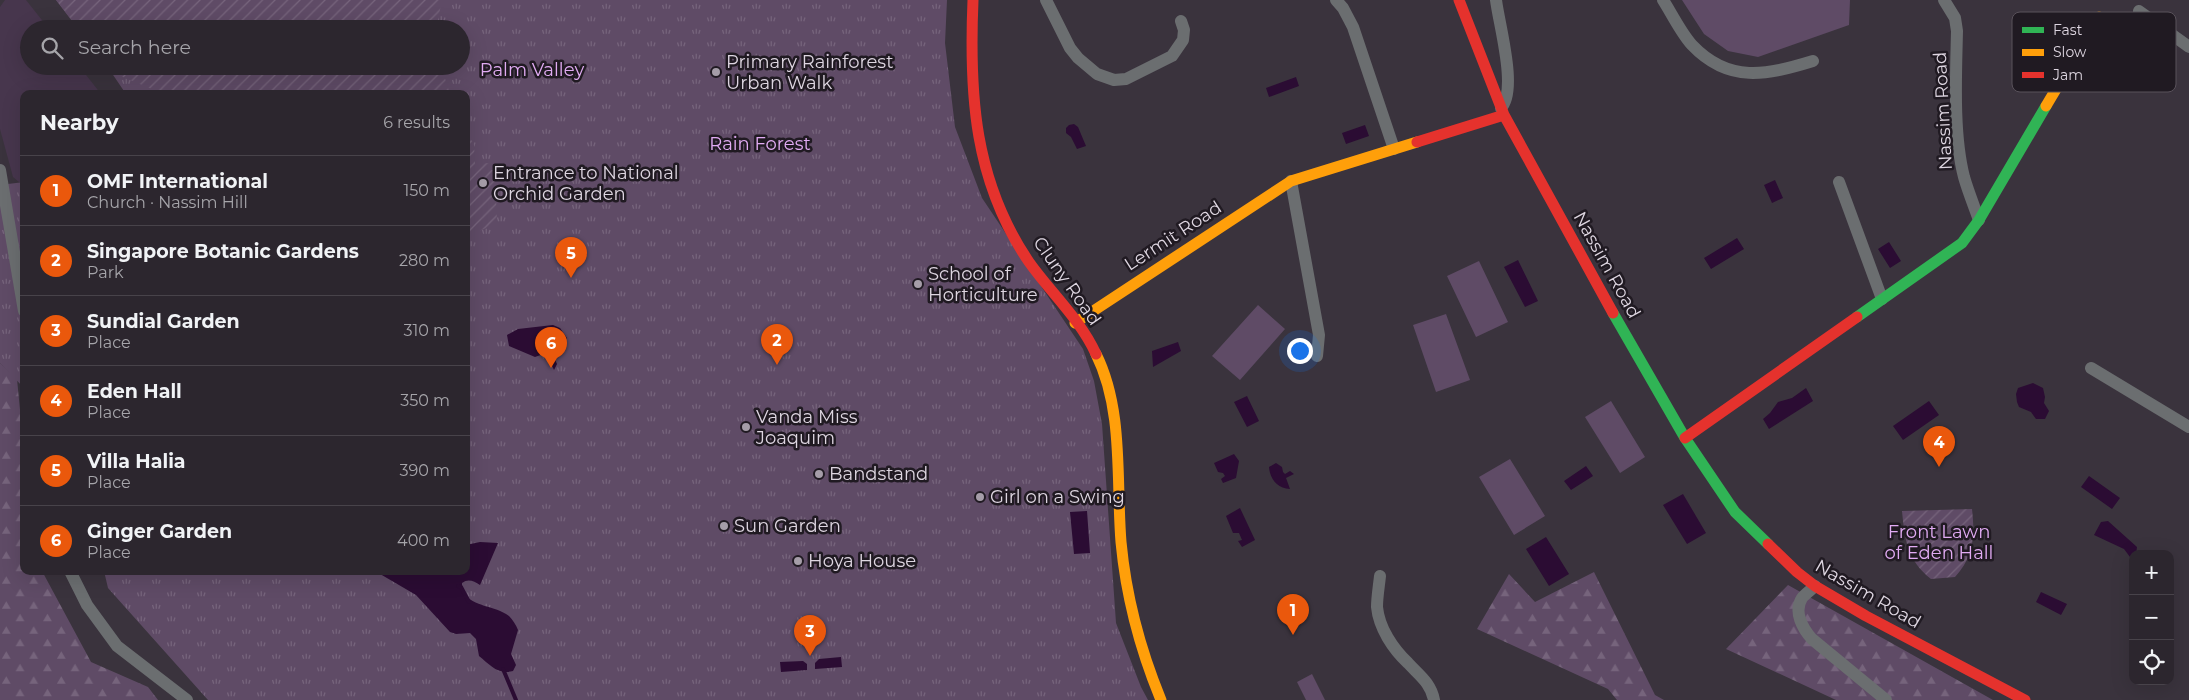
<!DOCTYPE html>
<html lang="en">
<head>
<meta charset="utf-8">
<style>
  body { margin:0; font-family:Montserrat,sans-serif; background:#342e36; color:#f1f3f6 }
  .controls { position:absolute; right:15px; bottom:15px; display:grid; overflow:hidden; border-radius:10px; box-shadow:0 5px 20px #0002 }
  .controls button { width:45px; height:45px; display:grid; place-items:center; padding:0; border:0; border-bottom:1px solid #48434a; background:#2c262e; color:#f1f3f6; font:25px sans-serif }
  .you { position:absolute; left:1299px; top:350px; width:18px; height:18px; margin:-12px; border:4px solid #fff; border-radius:50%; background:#1a73e8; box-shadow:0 0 0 8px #1a73e833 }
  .badge { display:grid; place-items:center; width:32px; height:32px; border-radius:50%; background:#ea580c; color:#fff; font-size:16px; font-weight:700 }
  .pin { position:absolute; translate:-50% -41px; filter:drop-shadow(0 1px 2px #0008) }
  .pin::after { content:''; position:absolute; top:26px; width:18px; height:15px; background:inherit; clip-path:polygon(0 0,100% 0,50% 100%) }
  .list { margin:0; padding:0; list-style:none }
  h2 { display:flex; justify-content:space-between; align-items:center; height:65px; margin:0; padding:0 20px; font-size:21px }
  h2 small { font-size:16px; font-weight:400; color:#a6a5aa }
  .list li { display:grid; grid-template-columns:32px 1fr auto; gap:15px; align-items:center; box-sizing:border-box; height:70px; padding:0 20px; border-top:1px solid #48434a }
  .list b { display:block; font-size:19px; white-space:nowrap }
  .list p { margin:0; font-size:16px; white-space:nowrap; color:#a6a5aa }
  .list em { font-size:16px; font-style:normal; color:#a6a5aa }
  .icon { flex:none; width:28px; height:28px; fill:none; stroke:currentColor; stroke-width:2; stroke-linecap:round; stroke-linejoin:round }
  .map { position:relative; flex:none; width:2189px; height:700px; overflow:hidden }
  .search { position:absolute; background:#2c262e; box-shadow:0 5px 20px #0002; left:20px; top:20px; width:450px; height:55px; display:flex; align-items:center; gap:12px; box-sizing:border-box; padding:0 18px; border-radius:28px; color:#a6a5aa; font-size:19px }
  .panel { position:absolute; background:#2c262e; box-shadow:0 5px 20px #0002; left:20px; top:90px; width:450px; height:485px; border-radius:10px }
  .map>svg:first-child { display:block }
  .built { fill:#47364d }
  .grass { fill:#5f4b66 }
  .forest { fill:url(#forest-firs) }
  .park { fill:url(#park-tufts) }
  .garden { fill:url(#garden-furrows) }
  .water { fill:#2b0c33 }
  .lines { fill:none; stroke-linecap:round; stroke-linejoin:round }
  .stream { stroke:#2b0c33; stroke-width:4 }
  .street { stroke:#6b6e70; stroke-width:12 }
  .fast { stroke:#30b455; stroke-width:11 }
  .slow { stroke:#ff9f0a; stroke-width:11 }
  .jam { stroke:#e5322d; stroke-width:11 }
  .poi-dot { fill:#a59da8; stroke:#201a22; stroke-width:2 }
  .labels { text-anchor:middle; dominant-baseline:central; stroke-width:5; stroke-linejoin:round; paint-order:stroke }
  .poi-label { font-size:18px; fill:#ded6e1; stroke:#201a22; text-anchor:start }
  .park-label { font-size:18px; fill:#e1abf3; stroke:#201a22 }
  .street-label { font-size:18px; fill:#ded6e1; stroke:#201a22 }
  .key { fill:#201a22; stroke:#59525b; stroke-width:1 }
  .key-label { font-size:14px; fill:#ded6e1 }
</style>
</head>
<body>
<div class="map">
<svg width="2189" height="700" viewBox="0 0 2189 700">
  <defs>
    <pattern id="forest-firs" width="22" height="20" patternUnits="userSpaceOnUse" patternTransform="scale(1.25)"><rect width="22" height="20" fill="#5f4b66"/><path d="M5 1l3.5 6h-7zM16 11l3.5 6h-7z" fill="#76647c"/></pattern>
    <pattern id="park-tufts" width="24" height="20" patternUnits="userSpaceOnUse" patternTransform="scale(1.25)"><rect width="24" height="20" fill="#5f4b66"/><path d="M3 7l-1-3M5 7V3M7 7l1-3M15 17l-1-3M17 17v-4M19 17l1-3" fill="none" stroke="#76647c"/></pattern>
    <pattern id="garden-furrows" width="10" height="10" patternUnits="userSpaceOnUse" patternTransform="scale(1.25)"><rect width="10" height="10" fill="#5f4b66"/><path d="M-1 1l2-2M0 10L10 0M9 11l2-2" fill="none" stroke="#76647c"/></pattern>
  </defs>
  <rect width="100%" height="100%" fill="#3a333d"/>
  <!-- built -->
  <path class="built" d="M5,0H26L49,29H29V66H79L101,94H24V182H19L13,177L0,129V7Z"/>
  <!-- grass -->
  <path class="grass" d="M1682,0H1850L1849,25L1758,57L1728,51L1704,34Z
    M1479,261L1508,322L1476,337L1447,276Z
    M1258,305L1285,329L1240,380L1212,356Z
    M1446,314L1470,380L1436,392L1413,325Z
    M1611,401L1645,457L1620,473L1585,417Z
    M1510,459L1545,516L1514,535L1479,477Z
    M1312,674L1325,700H1326H1306L1297,682Z"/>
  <!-- forest -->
  <path class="forest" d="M0,363L17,379L24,451V571H42L91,662L148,687L158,700H0Z
    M1594,572L1655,695L1664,700H1617L1608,689L1477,629L1509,574L1535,602Z
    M1788,585L1993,700H1836L1726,649Z"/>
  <!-- park -->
  <path class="park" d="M56,0H947L945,43L955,127L982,198L1083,349L1094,381L1102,424L1116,623L1141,687L1148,700H208L108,588L104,571H466V94H126L107,66H461V29H78Z
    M24,182V388L0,363V185Z"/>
  <!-- garden -->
  <path class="garden" d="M56,0H442L436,29H79Z
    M108,66H441L450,94H164L113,73Z
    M466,130L474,145L475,164L489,163V170H495L497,223L466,237Z
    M1972,509C1975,536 1974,556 1955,577L1931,579C1907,560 1905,541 1902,511Z"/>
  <!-- water -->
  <path class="water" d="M1296,77L1299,86L1269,97L1266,88Z
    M1074,124L1078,127L1086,146L1077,149L1071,137L1066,133V128L1069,125Z
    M1365,125L1369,136L1346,144L1342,133Z
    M1775,180L1783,198L1772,203L1764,185Z
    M1737,238L1744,249L1711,269L1704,258Z
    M1889,242L1901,261L1890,268L1878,249Z
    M1518,260L1538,301L1525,307L1504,267Z
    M553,325L560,328L567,338L559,348L551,351L557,364L554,370L546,353L535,357L509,346L507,335L518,329Z
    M1178,342L1181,351L1153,367L1152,351Z
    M2033,383L2043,388L2045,397L2044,403L2049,411L2045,419H2036L2031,412L2019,407L2017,402L2016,394L2018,388Z
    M1806,388L1813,401L1769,429L1763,419L1770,413L1778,402L1792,398Z
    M1247,396L1259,421L1247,427L1234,402Z
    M1929,401L1939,415L1903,440L1893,426Z
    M1234,454L1239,461L1236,478L1223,483L1221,479L1225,476L1223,473L1218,472L1214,463Z
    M1276,463L1282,467L1283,472L1285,474L1290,471L1294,474L1286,478L1290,489C1277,488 1270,479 1269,467Z
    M1586,466L1593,476L1571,490L1564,481Z
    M2089,476L2120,498L2112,509L2081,487Z
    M1683,494L1706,533L1687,544L1663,505Z
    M1240,508L1255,540L1242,547L1238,541L1242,540L1239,533H1233L1226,516Z
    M1087,511L1090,553L1074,554L1070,512Z
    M2108,521L2137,547L2136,554H2133V556L2130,557L2124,549L2094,535L2101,522Z
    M1546,537L1569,574L1549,586L1526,549Z
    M480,542L498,543L480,585C474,581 468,578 462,583V592C475,608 494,605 509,616C513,620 516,625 518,630L511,654L516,665L513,671C498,675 490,665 479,656L476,639L470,633L456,634L450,632L416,595L375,571H466V545Z
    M2041,592L2067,604L2061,615L2036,602Z
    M841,657L842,667L815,669V663L819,659Z
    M803,661L807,664V670L781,672L780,662Z"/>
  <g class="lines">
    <!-- stream -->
    <path class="stream" d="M458,586L461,587L469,602
      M503,669L516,700"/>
    <!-- street -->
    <path class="street" d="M1046,0L1070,48L1078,58L1097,74L1114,80L1126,79L1172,56L1183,40L1184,30L1181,21
      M1336,0L1343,8L1353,27L1394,149
      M1496,0C1499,25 1518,90 1501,108
      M1663,0C1672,14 1681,33 1692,45C1729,84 1767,75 1813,61
      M1944,0L1955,18L1957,31C1956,75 1953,134 1964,177C1968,191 1974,206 1979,220
      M2139,11L2189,47
      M0,170L24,311
      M1291,181L1319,335L1317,356
      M1839,182L1882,299
      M2091,368L2189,427
      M70,571L87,605L117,646L187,700
      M1380,576C1379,586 1377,597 1377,607C1379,628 1393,649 1408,663C1419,675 1431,683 1434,700
      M1815,586C1811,590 1805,594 1802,598C1793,612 1803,629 1812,639L1886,700"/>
    <!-- fast -->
    <path class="fast" d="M1613,313L1685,438L1735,512L1768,544
      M1857,317L1962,243L1979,220L2046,106"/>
    <!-- slow -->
    <path class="slow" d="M2046,106L2099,17
      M1075,323L1291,181L1417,142
      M1096,354C1124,410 1116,480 1121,542C1126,596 1140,649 1161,700"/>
    <!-- jam -->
    <path class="jam" d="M973,0C969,95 974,181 1029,262C1051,293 1080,319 1096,354
      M1459,0L1504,115L1613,313
      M1417,142L1504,115
      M1685,438L1857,317
      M1768,544L1797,572L1815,586L1866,616L2025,700"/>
  </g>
  <!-- markers -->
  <g class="poi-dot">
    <circle cx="716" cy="72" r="5"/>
    <circle cx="483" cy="183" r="5"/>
    <circle cx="918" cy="284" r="5"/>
    <circle cx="746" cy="427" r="5"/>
    <circle cx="819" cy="474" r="5"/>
    <circle cx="980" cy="497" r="5"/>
    <circle cx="724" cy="526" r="5"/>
    <circle cx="798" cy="561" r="5"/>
  </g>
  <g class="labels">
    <!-- poi labels -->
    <g class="poi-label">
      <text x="726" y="62">Primary Rainforest<tspan x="726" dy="21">Urban Walk</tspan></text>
      <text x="493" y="173">Entrance to National<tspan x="493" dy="21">Orchid Garden</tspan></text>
      <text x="928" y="274">School of<tspan x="928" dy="21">Horticulture</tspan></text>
      <text x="756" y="417">Vanda Miss<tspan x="756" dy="21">Joaquim</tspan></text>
      <text x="829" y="474">Bandstand</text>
      <text x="990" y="497">Girl on a Swing</text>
      <text x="734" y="526">Sun Garden</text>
      <text x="808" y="561">Hoya House</text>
    </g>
    <!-- park labels -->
    <g class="park-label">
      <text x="532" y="70">Palm Valley</text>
      <text x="760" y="144">Rain Forest</text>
      <text x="1939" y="532">Front Lawn<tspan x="1939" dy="21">of Eden Hall</tspan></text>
    </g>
    <!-- street labels -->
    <g class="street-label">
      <text transform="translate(1943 111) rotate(-93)">Nassim Road</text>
      <text transform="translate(1173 236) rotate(-33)">Lermit Road</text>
      <text transform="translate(1607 265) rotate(61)">Nassim Road</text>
      <text transform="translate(1067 281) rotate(55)">Cluny Road</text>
      <text transform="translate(1868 594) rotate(30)">Nassim Road</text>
    </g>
  </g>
  <!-- legend -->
  <rect x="2012" y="12" width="164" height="80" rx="8" class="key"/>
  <rect x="2022" y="27" width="22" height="6" fill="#30b455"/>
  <rect x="2022" y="49" width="22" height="7" fill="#ff9f0a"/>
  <rect x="2022" y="72" width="22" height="6" fill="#e5322d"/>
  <g class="key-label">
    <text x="2053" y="35">Fast</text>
    <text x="2053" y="57">Slow</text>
    <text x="2053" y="80">Jam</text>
  </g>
</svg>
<div class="controls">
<button>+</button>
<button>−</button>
<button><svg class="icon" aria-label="locate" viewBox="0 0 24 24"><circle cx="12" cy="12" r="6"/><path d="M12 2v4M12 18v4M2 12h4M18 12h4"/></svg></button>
</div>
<div class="you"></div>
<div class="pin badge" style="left:1293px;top:635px">1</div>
<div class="pin badge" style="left:777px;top:365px">2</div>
<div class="pin badge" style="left:810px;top:656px">3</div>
<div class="pin badge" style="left:1939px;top:467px">4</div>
<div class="pin badge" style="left:571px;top:278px">5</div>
<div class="pin badge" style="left:551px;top:368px">6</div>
<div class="search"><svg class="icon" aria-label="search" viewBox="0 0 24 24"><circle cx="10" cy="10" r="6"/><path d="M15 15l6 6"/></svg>Search here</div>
<section class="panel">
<h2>Nearby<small>6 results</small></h2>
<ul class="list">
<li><span class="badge">1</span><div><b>OMF International</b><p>Church · Nassim Hill</p></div><em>150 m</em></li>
<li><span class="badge">2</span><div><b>Singapore Botanic Gardens</b><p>Park</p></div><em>280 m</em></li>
<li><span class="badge">3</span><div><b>Sundial Garden</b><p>Place</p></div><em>310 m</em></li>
<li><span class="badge">4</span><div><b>Eden Hall</b><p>Place</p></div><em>350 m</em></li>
<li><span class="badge">5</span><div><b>Villa Halia</b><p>Place</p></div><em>390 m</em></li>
<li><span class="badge">6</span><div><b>Ginger Garden</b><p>Place</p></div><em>400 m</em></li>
</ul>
</section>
</div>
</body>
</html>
